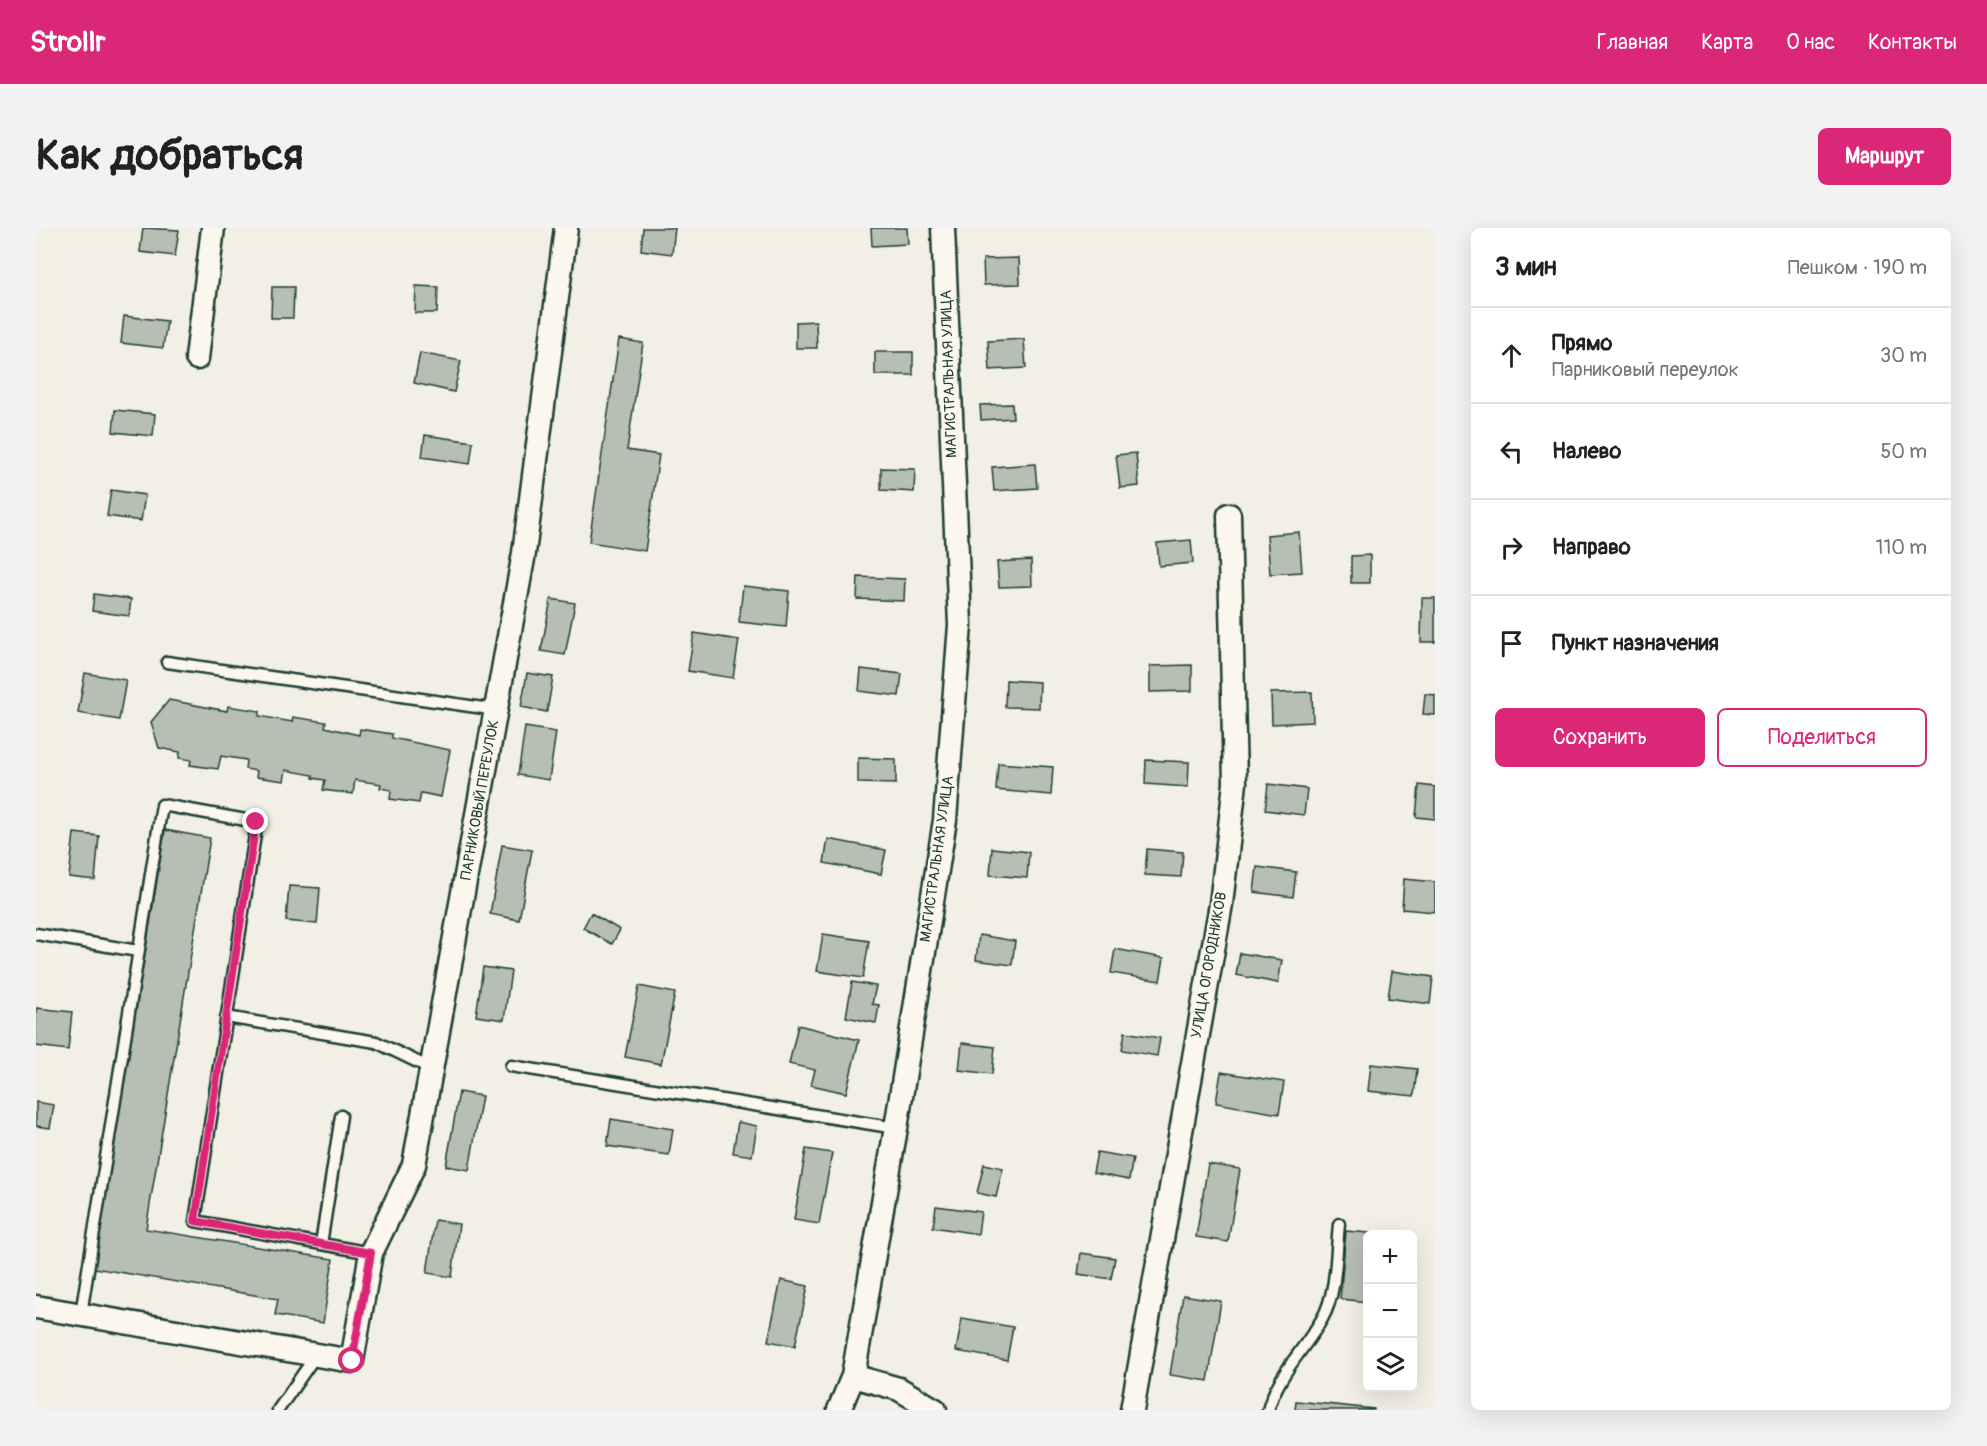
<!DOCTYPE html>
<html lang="ru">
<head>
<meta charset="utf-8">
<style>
  body { margin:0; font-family:Pangolin,sans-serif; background:#f2f2f2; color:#202124 }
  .controls { position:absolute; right:18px; bottom:18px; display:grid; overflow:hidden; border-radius:9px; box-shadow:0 6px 24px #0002 }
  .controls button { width:54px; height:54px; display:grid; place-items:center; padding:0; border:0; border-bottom:2px solid #e0e0e0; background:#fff; color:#202124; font:30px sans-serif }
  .stop { position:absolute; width:18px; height:18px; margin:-14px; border:4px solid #db2777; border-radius:50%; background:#fff }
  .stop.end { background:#db2777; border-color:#fff; box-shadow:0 2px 6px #0008 }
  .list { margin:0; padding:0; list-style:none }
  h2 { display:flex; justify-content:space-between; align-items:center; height:78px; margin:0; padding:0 24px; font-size:26px }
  h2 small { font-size:20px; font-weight:400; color:#757577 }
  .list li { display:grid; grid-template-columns:39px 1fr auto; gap:18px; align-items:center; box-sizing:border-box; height:96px; padding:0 24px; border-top:2px solid #e0e0e0 }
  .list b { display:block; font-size:22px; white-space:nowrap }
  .list p { margin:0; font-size:20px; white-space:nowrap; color:#757577 }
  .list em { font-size:20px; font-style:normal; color:#757577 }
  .actions { display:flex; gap:12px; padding:18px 24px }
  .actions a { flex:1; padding:14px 0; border:2px solid #db2777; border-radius:9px; text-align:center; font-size:21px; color:#db2777 }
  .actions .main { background:#db2777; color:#fff }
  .icon { flex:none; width:33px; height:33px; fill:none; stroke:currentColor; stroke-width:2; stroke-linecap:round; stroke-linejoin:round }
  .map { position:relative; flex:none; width:1399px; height:1182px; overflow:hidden; border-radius:9px }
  header { display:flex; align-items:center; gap:36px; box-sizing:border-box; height:84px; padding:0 30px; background:#db2777; color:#fff }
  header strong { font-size:28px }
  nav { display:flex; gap:33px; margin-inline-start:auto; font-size:21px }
  .intro { display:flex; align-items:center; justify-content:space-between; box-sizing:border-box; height:144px; padding:0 36px }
  h1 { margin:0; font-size:42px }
  .button { padding:15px 27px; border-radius:9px; background:#db2777; color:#fff; font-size:21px; font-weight:700 }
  main { display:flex; gap:36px; padding:0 36px }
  aside { flex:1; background:#fff; border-radius:9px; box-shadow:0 6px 24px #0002 }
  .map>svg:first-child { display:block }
  .building { fill:#b7beb3; stroke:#1f3d34; stroke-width:1.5 }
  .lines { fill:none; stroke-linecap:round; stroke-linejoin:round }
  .service-casing { stroke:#1f3d34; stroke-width:15 }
  .minor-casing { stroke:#1f3d34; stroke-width:27 }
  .service { stroke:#fbf7ec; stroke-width:10 }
  .minor { stroke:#fbf7ec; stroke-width:22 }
  .route { stroke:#db2777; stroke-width:8 }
  .labels { text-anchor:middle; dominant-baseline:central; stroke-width:4.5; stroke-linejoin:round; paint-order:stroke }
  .street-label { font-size:15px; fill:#1f3d34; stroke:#fbf7ec }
</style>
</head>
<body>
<header>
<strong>Strollr</strong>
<nav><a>Главная</a><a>Карта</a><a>О нас</a><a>Контакты</a></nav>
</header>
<div class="intro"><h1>Как добраться</h1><a class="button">Маршрут</a></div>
<main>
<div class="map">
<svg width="1399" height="1182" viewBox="0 0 1399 1182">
  <rect width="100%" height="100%" fill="#f2f0e5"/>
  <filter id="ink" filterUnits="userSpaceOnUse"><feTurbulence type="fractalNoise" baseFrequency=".0167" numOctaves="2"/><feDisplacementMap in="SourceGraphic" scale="12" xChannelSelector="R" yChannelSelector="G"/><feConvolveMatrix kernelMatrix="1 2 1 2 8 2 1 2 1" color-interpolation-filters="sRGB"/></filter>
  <g filter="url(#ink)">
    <!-- building -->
    <path class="building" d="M107,0L143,2L139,28L104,24Z
      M607,0H639L636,26L605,22Z
      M835,0H871L872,16L836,18Z
      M983,30L984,56L948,57L947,31Z
      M380,58L402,59L401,85H379Z
      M236,59H258L257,90H235Z
      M88,88L131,93L127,120L85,115Z
      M780,93L781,120H760V94Z
      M583,111L607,115L591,222L623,227L609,323L553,314Z
      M988,111L990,140L954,142L952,113Z
      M839,124H877V147H839Z
      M384,125L425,133L418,164L378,155Z
      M976,176L977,190L945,192L944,177Z
      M79,182L119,186L117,208L77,204Z
      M389,207L437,214L434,236L386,229Z
      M1100,225L1103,258L1084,260L1080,227Z
      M999,236L1001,260L958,263L956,239Z
      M845,240L879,241L878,264L845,262Z
      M75,262L109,267L105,293L71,288Z
      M1263,304L1266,344L1234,346L1231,307Z
      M1155,312L1157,335L1123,338L1121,315Z
      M1334,327V355H1315V328Z
      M995,332L996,358L963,359L961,334Z
      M822,349L869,351L868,373L821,371Z
      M707,358L753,363L750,399L703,394Z
      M58,366L95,371L93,388L56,383Z
      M1386,370H1399V414H1385Z
      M515,371L539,375L529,427L505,423Z
      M658,405L703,412L697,450L652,443Z
      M1156,437V463L1114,464V438Z
      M825,441L866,446L863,468L823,463Z
      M49,445L90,452L83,492L42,485Z
      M491,445L517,449L511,484L485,479Z
      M970,452L1004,454L1003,480L969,479Z
      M1276,464L1277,494L1236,496L1235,465Z
      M1389,466L1399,467V487L1387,486Z
      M133,472L191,483L192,478L224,483L223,488L256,494L257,489L290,494L289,499L323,507L324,501L356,506V510L414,522L405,569L385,565L383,575L354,571L355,562L344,560L345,556L319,552L317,566L287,562L289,552L277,550V547L250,542L248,553L220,549L221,543L209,541L210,532L185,528L182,541L154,537L155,532L143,530L144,524L123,520L115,494Z
      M489,499L520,504L513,552L482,547Z
      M822,530L860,531V556L822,555Z
      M1110,532L1153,534L1152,559L1109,556Z
      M962,535L1017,539L1015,567L960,562Z
      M1232,556L1271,561L1268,587L1229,582Z
      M1383,557L1399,559V591L1380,589Z
      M129,602L174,610L110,1001L297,1031L287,1095L239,1087L242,1071L58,1040Z
      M38,605L63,608L59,652L33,649Z
      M792,611L850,622L845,646L788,635Z
      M466,617L496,622L483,692L454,686Z
      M956,620L993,624L991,650L954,647Z
      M1111,621L1147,624L1145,649L1109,647Z
      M1221,639L1260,644L1257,669L1218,664Z
      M1368,651L1399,654V684L1366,681Z
      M253,658L284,660L281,696L250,693Z
      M555,685L584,702L576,716L547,700Z
      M787,706L833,713L827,750L781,743Z
      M943,707L979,713L976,737L940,732Z
      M1079,721L1128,730L1124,753L1075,745Z
      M1204,725L1246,732L1242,755L1200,747Z
      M447,739L475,743L468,792L440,788Z
      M1356,743L1397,749L1394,776L1352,770Z
      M816,754L840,758L836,776L843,777L840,795L810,789Z
      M603,758L639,765L625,836L589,829Z
      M0,780L36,784L32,822L0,818Z
      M762,797L823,812L810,865L775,857L779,842L753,836Z
      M1089,804L1124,810L1121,828L1086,822Z
      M926,815L959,819L956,846L923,842Z
      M1335,836L1381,841L1378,868L1332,863Z
      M1185,844L1248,854L1243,886L1180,875Z
      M423,864L446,868L433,942L410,938Z
      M0,874L18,877L14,900L0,898Z
      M575,891L637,901L633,927L571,918Z
      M702,894L721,898L716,928L697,925Z
      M770,921L796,925L783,996L758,992Z
      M1061,924L1097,930L1093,952L1057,945Z
      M948,936L967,940L960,969L941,965Z
      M1172,936L1204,941L1192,1014L1160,1009Z
      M900,978L945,984L942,1006L897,999Z
      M399,992L423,996L416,1049L391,1045Z
      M1310,1003L1345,1006H1332V1074L1304,1071Z
      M1045,1025L1079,1030L1075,1051L1042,1046Z
      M745,1052L772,1058L759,1118L732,1113Z
      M1147,1067L1185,1073L1172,1153L1134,1147Z
      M926,1090L977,1099L971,1132L920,1123Z
      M1260,1173L1338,1181V1182H1259Z"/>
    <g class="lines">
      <!-- service casing -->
      <g class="service-casing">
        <path id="service" d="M131,434L461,482
          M0,706L102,723
          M190,789L340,814L396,841
          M475,838L860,900
          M285,1016L305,888
          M45,1086L126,577L221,594L159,993L335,1025
          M242,1182L280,1127
          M1232,1182C1242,1146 1268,1122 1286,1091C1301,1066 1300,1024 1303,996"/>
      </g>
      <!-- minor casing -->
      <g class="minor-casing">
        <path id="minor" d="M161,130L177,0
          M0,1079L316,1133L335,1025L378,937L488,325L530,0
          M817,1148L863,1161L899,1182
          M803,1182L817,1148L860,900L909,592L924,397L907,0
          M1096,1182L1185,676L1199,555L1193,287"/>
      </g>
      <!-- service -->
      <use href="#service" class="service"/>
      <!-- minor -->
      <use href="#minor" class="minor"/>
    </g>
  </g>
  <g class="lines" filter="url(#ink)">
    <!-- route -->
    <path class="route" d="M220,594L159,993L335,1025L316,1133"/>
  </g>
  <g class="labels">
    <!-- street labels -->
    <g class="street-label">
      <text transform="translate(913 146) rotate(-92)">МАГИСТРАЛЬНАЯ УЛИЦА</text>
      <text transform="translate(444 572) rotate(-80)">ПАРНИКОВЫЙ ПЕРЕУЛОК</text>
      <text transform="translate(901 631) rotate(-82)">МАГИСТРАЛЬНАЯ УЛИЦА</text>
      <text transform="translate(1173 737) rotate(-80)">УЛИЦА ОГОРОДНИКОВ</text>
    </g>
  </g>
</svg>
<div class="controls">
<button>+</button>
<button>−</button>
<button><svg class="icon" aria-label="layers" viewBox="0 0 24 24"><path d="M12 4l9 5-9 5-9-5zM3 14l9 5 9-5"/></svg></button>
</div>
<div class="stop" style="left:316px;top:1133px"></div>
<div class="stop end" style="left:220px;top:594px"></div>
</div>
<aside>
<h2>3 мин<small>Пешком · 190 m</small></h2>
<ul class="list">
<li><svg class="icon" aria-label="ahead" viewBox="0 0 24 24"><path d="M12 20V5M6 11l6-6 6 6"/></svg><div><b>Прямо</b><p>Парниковый переулок</p></div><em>30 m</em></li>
<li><svg class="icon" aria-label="left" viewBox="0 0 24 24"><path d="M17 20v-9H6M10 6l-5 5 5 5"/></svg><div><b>Налево</b></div><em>50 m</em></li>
<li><svg class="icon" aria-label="right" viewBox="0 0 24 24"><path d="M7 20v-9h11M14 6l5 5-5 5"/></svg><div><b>Направо</b></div><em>110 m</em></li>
<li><svg class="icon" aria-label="arrive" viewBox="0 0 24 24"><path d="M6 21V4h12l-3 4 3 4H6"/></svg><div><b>Пункт назначения</b></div></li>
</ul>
<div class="actions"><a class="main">Сохранить</a><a>Поделиться</a></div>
</aside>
</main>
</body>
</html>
